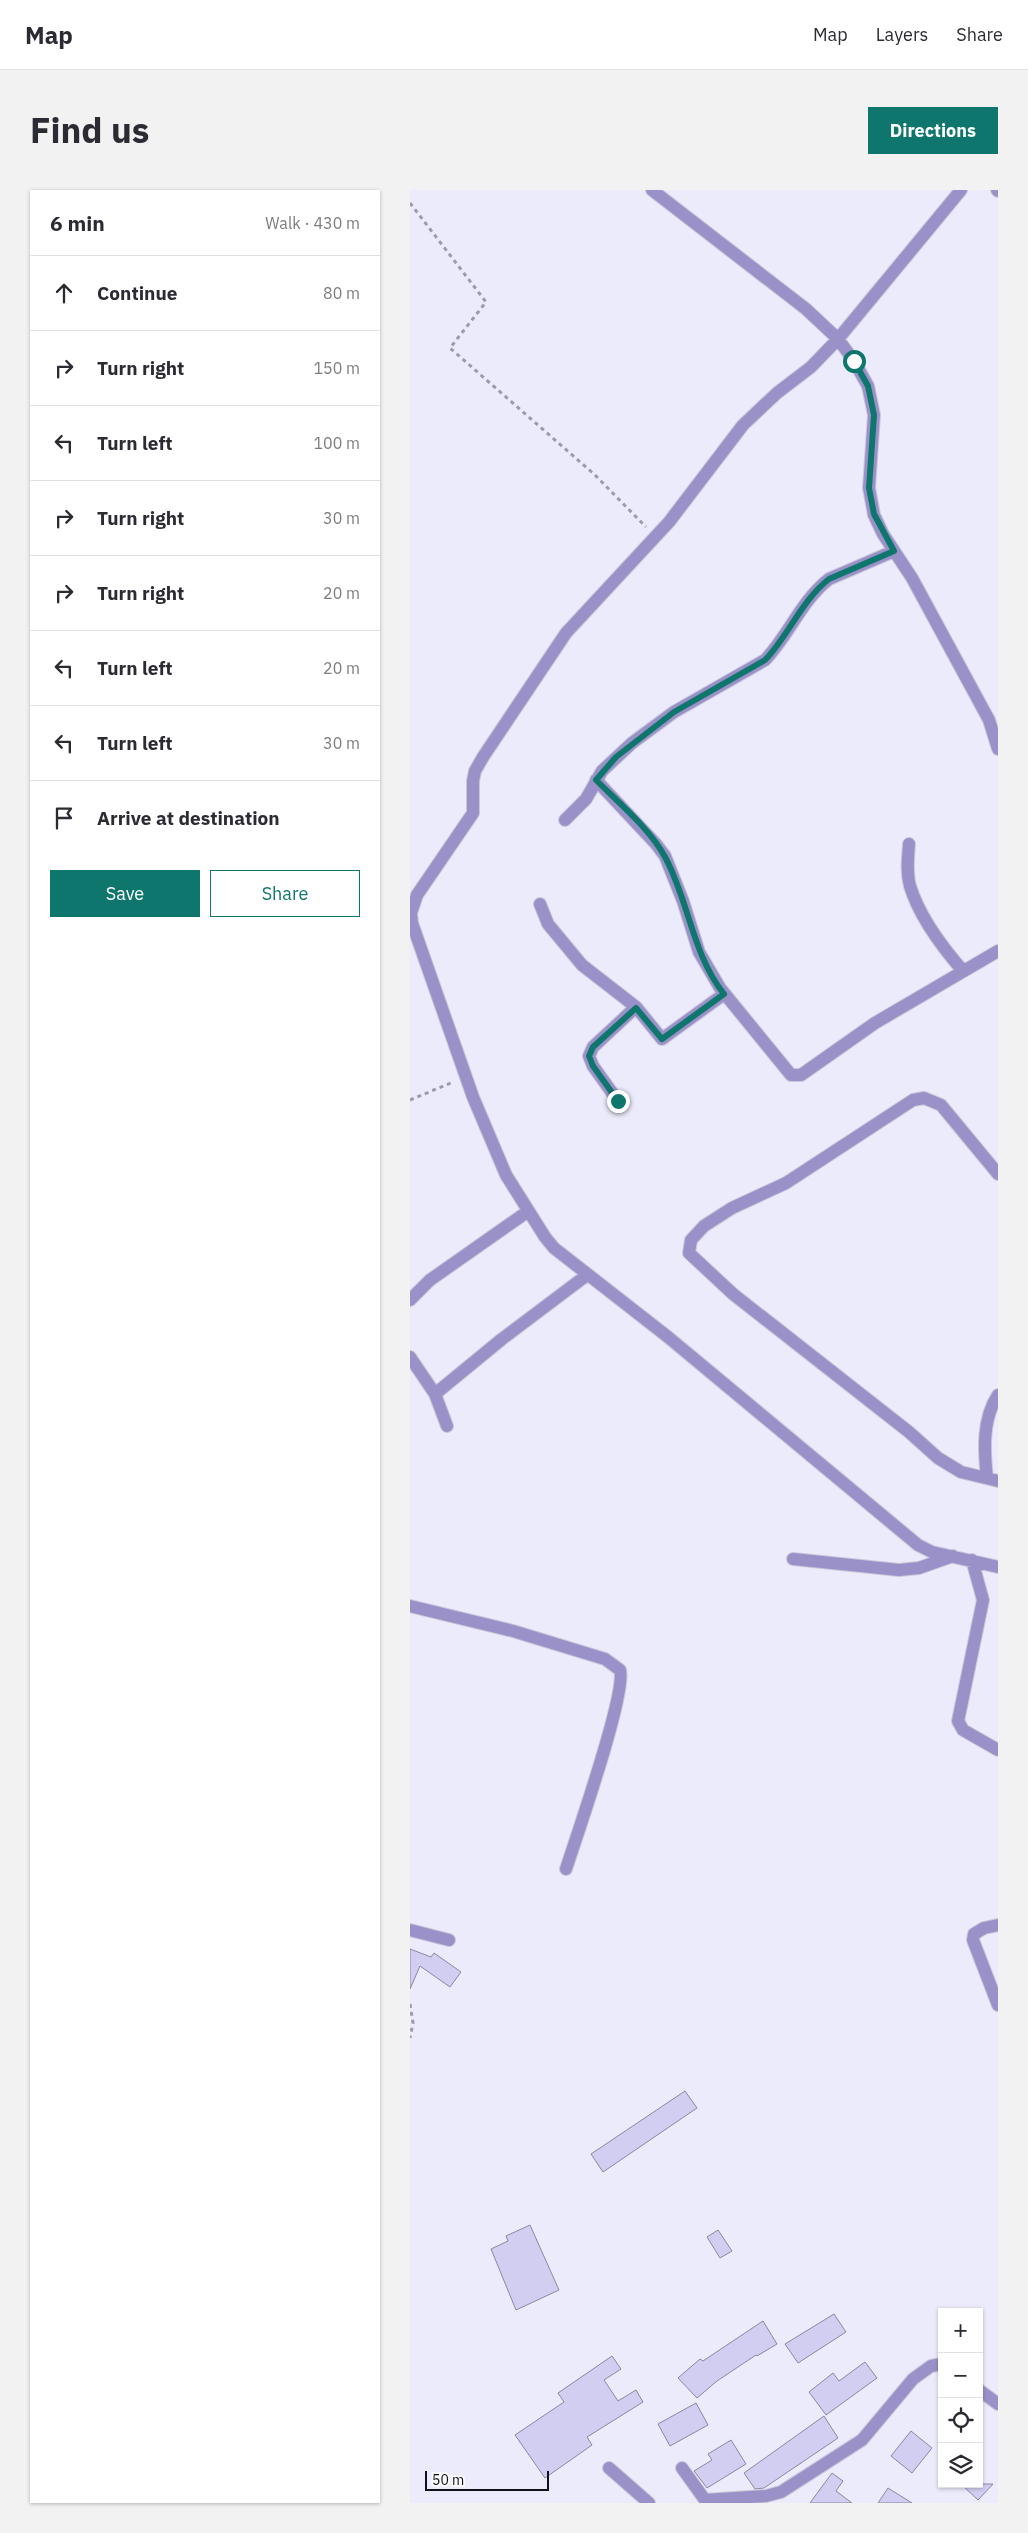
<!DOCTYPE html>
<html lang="en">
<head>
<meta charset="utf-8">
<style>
  body { margin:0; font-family:"IBM Plex Sans",sans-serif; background:#f2f2f3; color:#2b2b33 }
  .controls { position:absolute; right:15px; bottom:15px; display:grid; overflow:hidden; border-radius:0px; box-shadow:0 1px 4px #0004 }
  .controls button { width:45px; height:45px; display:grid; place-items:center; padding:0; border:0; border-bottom:1px solid #e1e1e2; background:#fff; color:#2b2b33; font:25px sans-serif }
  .scale { position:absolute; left:15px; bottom:12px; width:124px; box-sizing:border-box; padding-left:5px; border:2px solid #110f19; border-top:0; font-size:14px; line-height:18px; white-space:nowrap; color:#110f19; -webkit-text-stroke:4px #fafafa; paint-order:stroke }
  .stop { position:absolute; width:15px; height:15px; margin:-11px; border:4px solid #0f766e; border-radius:50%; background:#fff }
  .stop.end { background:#0f766e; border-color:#fff; box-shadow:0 1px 5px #0008 }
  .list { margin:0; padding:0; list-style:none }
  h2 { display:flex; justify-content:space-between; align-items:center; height:65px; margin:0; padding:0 20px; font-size:21px }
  h2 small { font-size:16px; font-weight:400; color:#7c7c81 }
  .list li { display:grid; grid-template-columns:32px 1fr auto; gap:15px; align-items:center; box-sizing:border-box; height:75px; padding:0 20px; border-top:1px solid #e1e1e2 }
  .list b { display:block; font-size:19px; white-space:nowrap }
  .list em { font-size:16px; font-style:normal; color:#7c7c81 }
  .actions { display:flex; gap:10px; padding:15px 20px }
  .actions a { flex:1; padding:11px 0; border:1px solid #0f766e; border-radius:0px; text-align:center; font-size:18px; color:#0f766e }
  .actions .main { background:#0f766e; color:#fff }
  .icon { flex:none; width:28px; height:28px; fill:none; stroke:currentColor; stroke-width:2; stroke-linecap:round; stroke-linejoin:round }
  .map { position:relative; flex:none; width:588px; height:2313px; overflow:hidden; border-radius:0px }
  header { display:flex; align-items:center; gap:30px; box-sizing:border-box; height:70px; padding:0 25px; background:#fff; border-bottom:1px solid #e1e1e2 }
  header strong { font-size:24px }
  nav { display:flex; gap:28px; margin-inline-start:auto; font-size:18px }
  .intro { display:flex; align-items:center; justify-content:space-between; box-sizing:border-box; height:120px; padding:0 30px }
  h1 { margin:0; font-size:35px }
  .button { padding:12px 22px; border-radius:0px; background:#0f766e; color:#fff; font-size:18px; font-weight:700 }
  main { display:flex; gap:30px; padding:0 30px }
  aside { flex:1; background:#fff; border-radius:0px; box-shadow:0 1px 4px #0004 }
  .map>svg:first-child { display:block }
  .building { fill:#d2cef1; stroke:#8a87a2 }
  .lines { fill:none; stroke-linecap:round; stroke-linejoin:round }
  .minor-casing { stroke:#c9c8d8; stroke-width:14 }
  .path { stroke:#9c9ba9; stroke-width:3; stroke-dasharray:4 4; stroke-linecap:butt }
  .minor { stroke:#9a91c9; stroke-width:12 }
  .route { stroke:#0f766e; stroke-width:6 }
</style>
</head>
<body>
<header>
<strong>Map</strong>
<nav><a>Map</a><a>Layers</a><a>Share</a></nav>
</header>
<div class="intro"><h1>Find us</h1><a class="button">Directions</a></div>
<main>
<aside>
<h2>6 min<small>Walk · 430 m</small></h2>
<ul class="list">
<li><svg class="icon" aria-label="ahead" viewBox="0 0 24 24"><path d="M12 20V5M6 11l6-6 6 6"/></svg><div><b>Continue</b></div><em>80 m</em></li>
<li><svg class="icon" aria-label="right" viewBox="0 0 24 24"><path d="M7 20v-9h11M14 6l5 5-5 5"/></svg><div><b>Turn right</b></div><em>150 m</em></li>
<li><svg class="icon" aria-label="left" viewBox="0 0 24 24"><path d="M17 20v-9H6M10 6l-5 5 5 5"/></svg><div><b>Turn left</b></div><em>100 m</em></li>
<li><svg class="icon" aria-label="right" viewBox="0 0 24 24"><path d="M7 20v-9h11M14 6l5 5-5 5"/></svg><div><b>Turn right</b></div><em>30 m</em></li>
<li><svg class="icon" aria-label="right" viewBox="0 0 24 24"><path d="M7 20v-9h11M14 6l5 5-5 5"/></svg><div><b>Turn right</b></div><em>20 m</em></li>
<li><svg class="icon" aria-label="left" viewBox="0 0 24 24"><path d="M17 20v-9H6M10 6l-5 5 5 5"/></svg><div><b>Turn left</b></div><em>20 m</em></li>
<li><svg class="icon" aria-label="left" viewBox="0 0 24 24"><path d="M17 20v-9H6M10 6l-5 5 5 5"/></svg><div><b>Turn left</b></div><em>30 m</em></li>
<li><svg class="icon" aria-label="arrive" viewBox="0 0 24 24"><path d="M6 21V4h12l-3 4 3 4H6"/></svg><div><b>Arrive at destination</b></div></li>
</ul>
<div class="actions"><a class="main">Save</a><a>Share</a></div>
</aside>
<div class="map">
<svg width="588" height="2313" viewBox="0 0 588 2313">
  <rect width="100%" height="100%" fill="#ecebfc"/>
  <!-- building -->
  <path class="building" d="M0,1759L21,1767L24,1763L51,1782L40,1797L10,1776L0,1799Z
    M275,1901L287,1918L193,1982L181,1964Z
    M120,2035L149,2100L106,2120L81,2059L98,2051L96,2046Z
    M308,2040L322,2061L310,2068L297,2047Z
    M424,2124L436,2142L388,2173L375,2154Z
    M353,2131L367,2154L347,2166L346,2165L307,2191L287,2208L268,2188L290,2169L293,2171Z
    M202,2166L211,2179L194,2190L208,2211L226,2200L233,2212L177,2247L182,2255L135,2288L105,2245L154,2212L148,2203Z
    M455,2172L467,2188L416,2225L399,2202L423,2183L429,2191Z
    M286,2213L298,2235L260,2256L248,2234Z
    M414,2226L428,2248L354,2298L345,2299L334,2283Z
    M501,2241L522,2258L502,2283L481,2266Z
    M321,2250L336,2274L297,2298L284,2281L302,2270L298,2264Z
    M422,2283L433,2291L426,2301L442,2313H400Z
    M551,2294H583L568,2310Z
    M478,2298L502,2313H468Z"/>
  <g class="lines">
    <!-- minor casing -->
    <g class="minor-casing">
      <path id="minor" d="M242,0L396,119L428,149L444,171L458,196L464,225L459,298L464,325L473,344L502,388L579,530L588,559
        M551,0L428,149L401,177L367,203L333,235L259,332L156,443L73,567L65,581L63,591V623L7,705L1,723L2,733L63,907L96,985L135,1047L144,1058L258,1147L508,1355L522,1362L588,1377
        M587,0L588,1
        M186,590L246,654L255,666L273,711L289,762L310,798L381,885H391L465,833L588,761
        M155,630L176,609L192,581L222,553L264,522L355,470C379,445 391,411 419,389L484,361
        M499,654C498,668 496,682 500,696C509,726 533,758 553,781
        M130,714L138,734L172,775L226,817L252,849L314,804
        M208,911L183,876L179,866L183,857L226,817
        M588,984L531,915L514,908L503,910L376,993L322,1018L294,1036L281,1050L279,1063L323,1104L499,1242L528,1268L551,1282L588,1291
        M0,1110L20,1090L117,1022
        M0,1167L25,1204L37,1236
        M25,1204L92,1149L177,1085
        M577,1288C574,1261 572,1229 588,1205
        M383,1369L489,1380L509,1378L543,1366
        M562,1370L573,1410L548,1531L553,1540L588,1560
        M0,1416L103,1441L195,1469L210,1480C217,1502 166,1648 156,1679
        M588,1735L574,1738L564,1744L563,1750L588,1815
        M0,1740L39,1750
        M569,2200L588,2214
        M199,2278L239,2313
        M272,2278L295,2310L356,2306L371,2302L452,2250L503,2189L521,2176L532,2174"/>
    </g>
    <!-- path -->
    <path class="path" d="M0,13L76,112L40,158L185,285L236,337
      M0,910L43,892
      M0,1814L3,1833L0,1848"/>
    <!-- minor -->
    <use href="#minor" class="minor"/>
  </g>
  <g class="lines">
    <!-- route -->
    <path class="route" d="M208,911L183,876L179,866L183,857L226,818L252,849L314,804C282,764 279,711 255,667C241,640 208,612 186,590L206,567L264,522L355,470C379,445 391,411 419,389L484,361L464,324L459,298L464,225L458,196L444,171"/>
  </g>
</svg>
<div class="controls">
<button>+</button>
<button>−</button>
<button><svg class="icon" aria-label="locate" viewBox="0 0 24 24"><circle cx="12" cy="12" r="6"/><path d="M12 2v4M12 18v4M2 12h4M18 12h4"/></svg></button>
<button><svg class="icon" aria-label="layers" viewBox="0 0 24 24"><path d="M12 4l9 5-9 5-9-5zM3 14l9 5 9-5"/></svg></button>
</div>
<div class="scale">50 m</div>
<div class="stop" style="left:444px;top:171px"></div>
<div class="stop end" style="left:208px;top:911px"></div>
</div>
</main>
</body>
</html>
